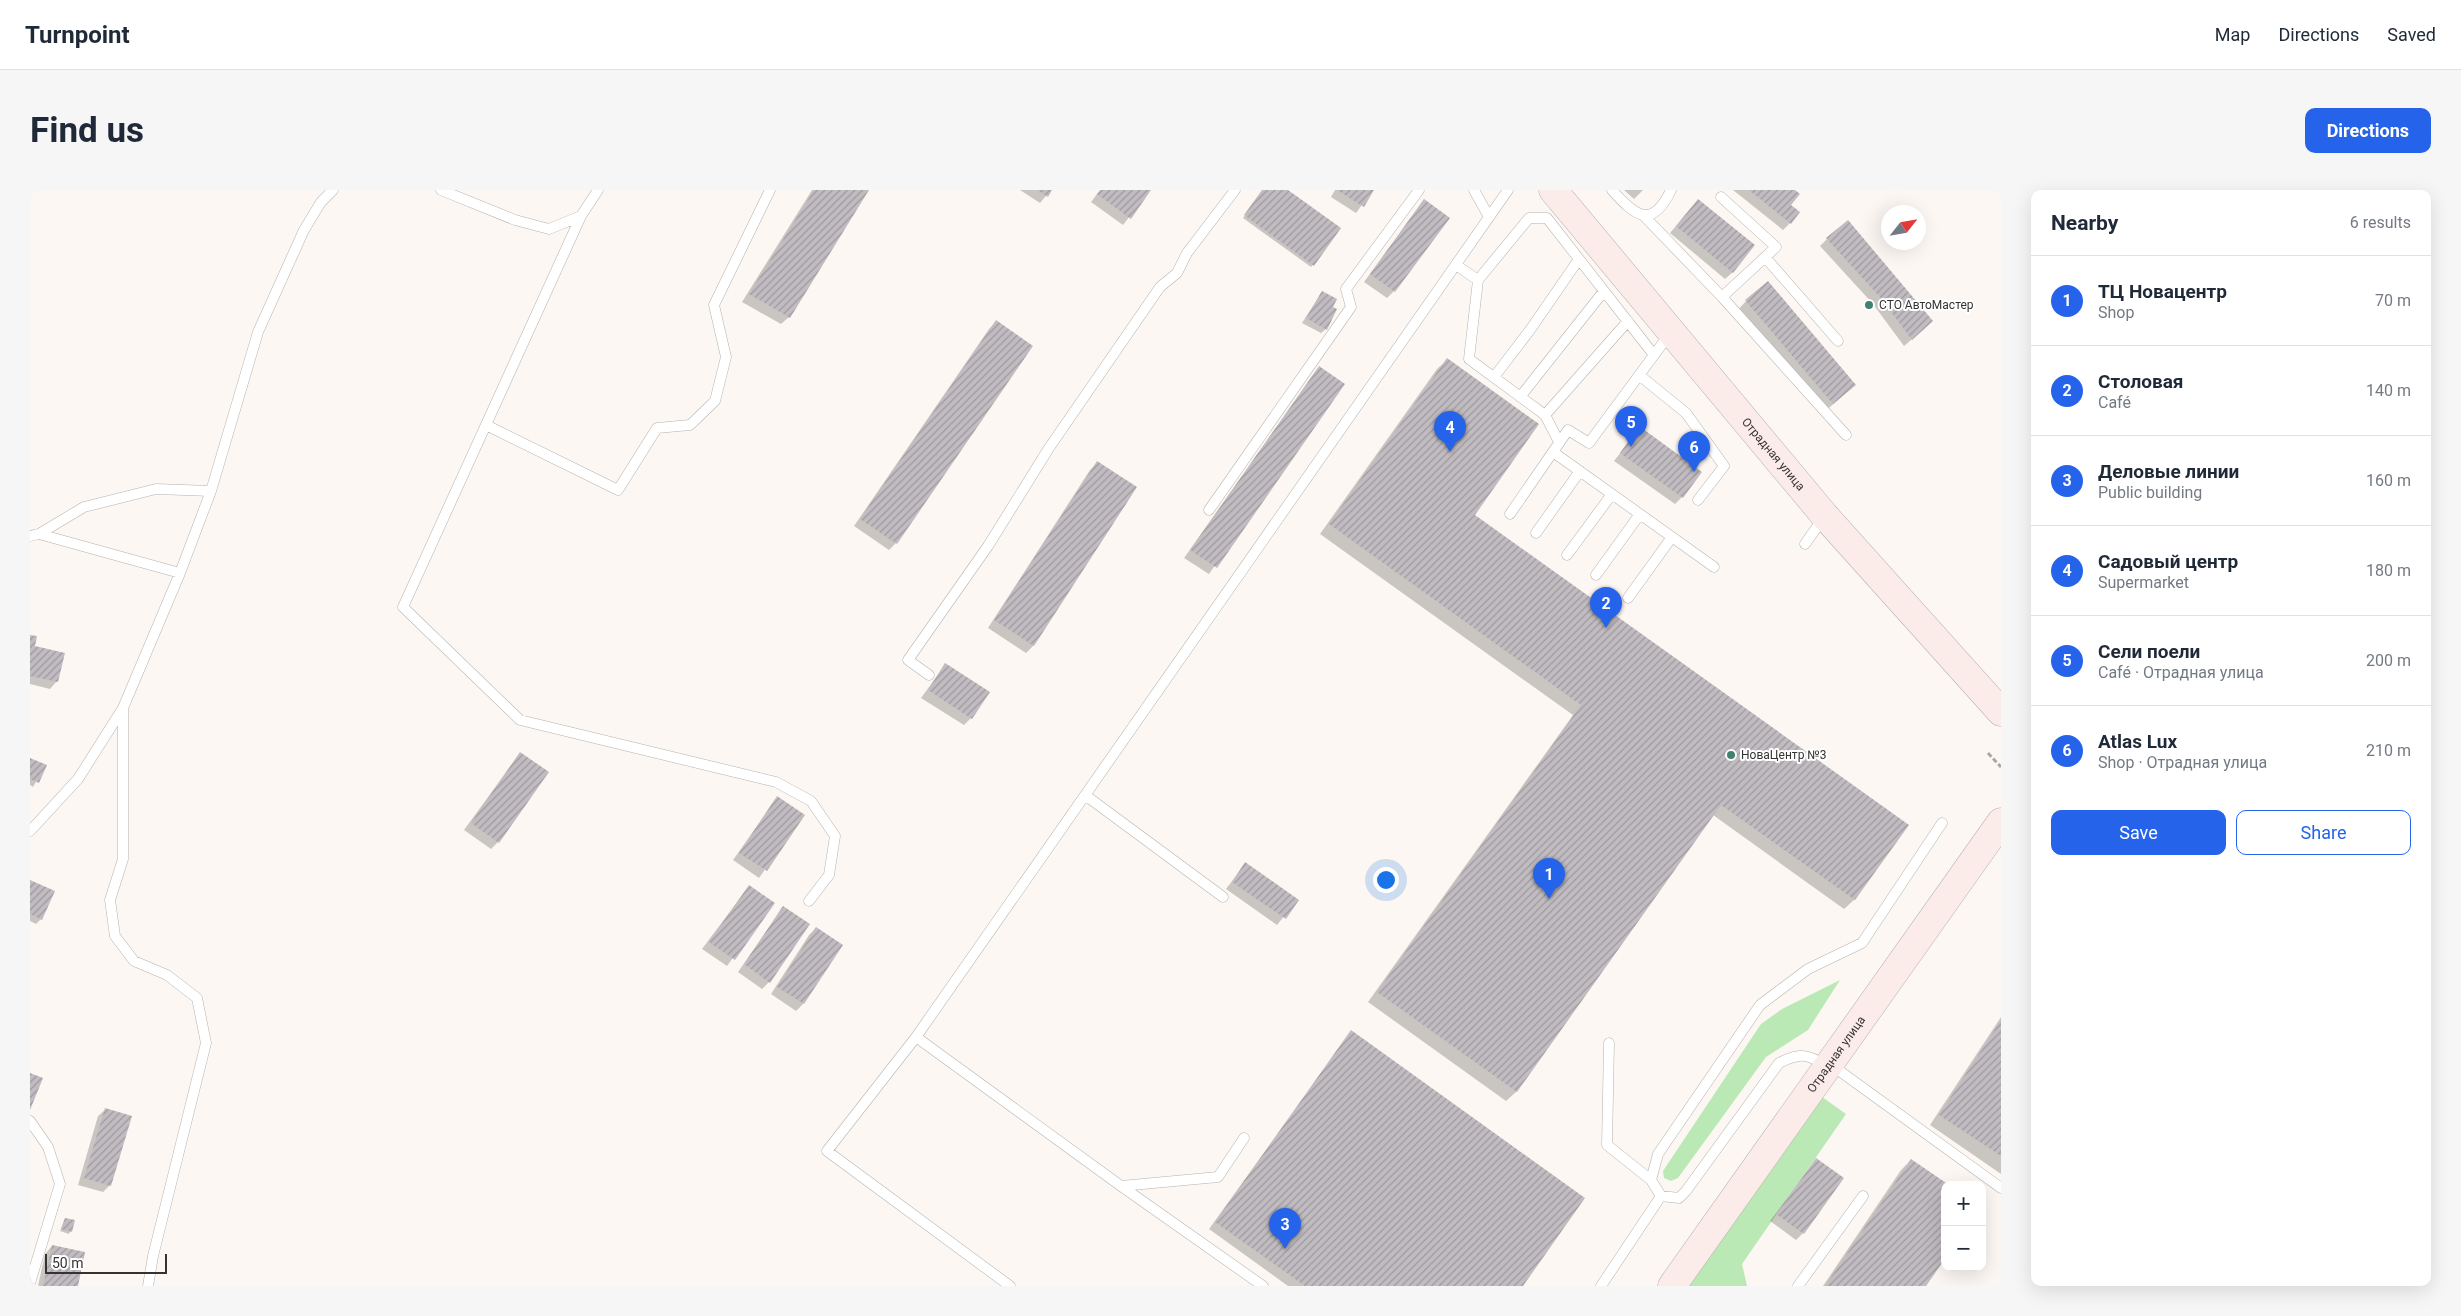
<!DOCTYPE html>
<html lang="en">
<head>
<meta charset="utf-8">
<style>
  body { margin:0; font-family:Roboto,sans-serif; background:#f6f6f7; color:#1f2937 }
  .controls { position:absolute; right:15px; bottom:15px; display:grid; overflow:hidden; border-radius:10px; box-shadow:0 5px 20px #0002 }
  .controls button { width:45px; height:45px; display:grid; place-items:center; padding:0; border:0; border-bottom:1px solid #e0e1e3; background:#fff; color:#1f2937; font:25px sans-serif }
  .compass { position:absolute; left:1851px; top:15px; width:45px; height:45px; border-radius:50%; background:#fff; box-shadow:0 5px 20px #0002; rotate:59deg }
  .scale { position:absolute; left:15px; bottom:12px; width:122px; box-sizing:border-box; padding-left:5px; border:2px solid #353331; border-top:0; font-size:14px; line-height:18px; white-space:nowrap; color:#353331; -webkit-text-stroke:4px #fff; paint-order:stroke }
  .you { position:absolute; left:1355px; top:689px; width:18px; height:18px; margin:-12px; border:4px solid #fff; border-radius:50%; background:#1a73e8; box-shadow:0 0 0 8px #1a73e833 }
  .badge { display:grid; place-items:center; width:32px; height:32px; border-radius:50%; background:#2563eb; color:#fff; font-size:16px; font-weight:700 }
  .pin { position:absolute; translate:-50% -41px; filter:drop-shadow(0 1px 2px #0008) }
  .pin::after { content:''; position:absolute; top:26px; width:18px; height:15px; background:inherit; clip-path:polygon(0 0,100% 0,50% 100%) }
  .list { margin:0; padding:0; list-style:none }
  h2 { display:flex; justify-content:space-between; align-items:center; height:65px; margin:0; padding:0 20px; font-size:21px }
  h2 small { font-size:16px; font-weight:400; color:#747a83 }
  .list li { display:grid; grid-template-columns:32px 1fr auto; gap:15px; align-items:center; box-sizing:border-box; height:90px; padding:0 20px; border-top:1px solid #e0e1e3 }
  .list b { display:block; font-size:19px; white-space:nowrap }
  .list p { margin:0; font-size:16px; white-space:nowrap; color:#747a83 }
  .list em { font-size:16px; font-style:normal; color:#747a83 }
  .actions { display:flex; gap:10px; padding:15px 20px }
  .actions a { flex:1; padding:11px 0; border:1px solid #2563eb; border-radius:10px; text-align:center; font-size:18px; color:#2563eb }
  .actions .main { background:#2563eb; color:#fff }
  .map { position:relative; flex:none; width:1971px; height:1096px; overflow:hidden; border-radius:10px }
  header { display:flex; align-items:center; gap:30px; box-sizing:border-box; height:70px; padding:0 25px; background:#fff; border-bottom:1px solid #e0e1e3 }
  header strong { font-size:24px }
  nav { display:flex; gap:28px; margin-inline-start:auto; font-size:18px }
  .intro { display:flex; align-items:center; justify-content:space-between; box-sizing:border-box; height:120px; padding:0 30px }
  h1 { margin:0; font-size:35px }
  .button { padding:12px 22px; border-radius:10px; background:#2563eb; color:#fff; font-size:18px; font-weight:700 }
  main { display:flex; gap:30px; padding:0 30px }
  aside { flex:1; background:#fff; border-radius:10px; box-shadow:0 5px 20px #0002 }
  .map>svg:first-child { display:block }
  .grass { fill:#bbe9b5 }
  .shadow { fill:#0003 }
  .building { fill:url(#building-hatch) }
  .lines { fill:none; stroke-linecap:round; stroke-linejoin:round }
  .service-casing { stroke:#b6b2ad; stroke-width:11 }
  .secondary-casing { stroke:#b6b2ad; stroke-width:29 }
  .path { stroke:#aba7a3; stroke-width:3; stroke-dasharray:5 2.5; stroke-linecap:butt }
  .service { stroke:#fff; stroke-width:10 }
  .secondary { stroke:#fbebe9; stroke-width:28 }
  .poi-dot { fill:#42816f; stroke:#fff; stroke-width:2 }
  .labels { text-anchor:middle; dominant-baseline:central; stroke-width:4; stroke-linejoin:round; paint-order:stroke }
  .poi-label { font-size:12px; fill:#353331; stroke:#fff; text-anchor:start }
  .street-label { font-size:12px; fill:#353331; stroke:#fff }
</style>
</head>
<body>
<header>
<strong>Turnpoint</strong>
<nav><a>Map</a><a>Directions</a><a>Saved</a></nav>
</header>
<div class="intro"><h1>Find us</h1><a class="button">Directions</a></div>
<main>
<div class="map">
<svg width="1971" height="1096" viewBox="0 0 1971 1096">
  <defs>
    <pattern id="building-hatch" width="6" height="6" patternUnits="userSpaceOnUse" patternTransform="scale(1.25)"><rect width="6" height="6" fill="#c0bcc1"/><path d="M-1 1l2-2M0 6l6-6M5 7l2-2" fill="none" stroke="#9d999d"/></pattern>
  </defs>
  <rect width="100%" height="100%" fill="#fcf7f2"/>
  <!-- grass -->
  <path class="grass" d="M1810,790L1778,840L1736,867L1648,988L1641,991L1634,988L1633,981L1731,834L1752,819Z
    M1788,904L1816,924L1712,1074L1717,1096H1655Z"/>
  <!-- shadow -->
  <path class="shadow" d="M782,0H838L759,127L751,134L712,112Z
    M990,0H1021L1010,13Z
    M1070,0H1120L1093,35L1061,12Z
    M1233,0H1256L1309,39L1281,77L1213,28Z
    M1305,0H1343L1326,23L1301,7Z
    M1594,0H1613L1604,9Z
    M1703,0H1763L1759,16L1760,33L1753,40Z
    M1394,11L1364,101L1357,108L1334,92Z
    M1661,18L1703,82L1695,89L1640,43Z
    M1797,49L1895,138L1874,156L1843,114L1790,56Z
    M1292,102L1302,117L1296,139L1291,143L1272,133Z
    M1716,111L1815,204L1793,223L1707,121Z
    M966,132L866,353L859,360L824,336L959,139Z
    M1417,170L1443,325L1877,635L1824,710L1814,719L1683,625L1486,902L1476,911L1338,812L1543,525L1290,344L1407,179Z
    M1289,177L1313,194L1179,384L1154,368Z
    M1610,238L1652,307L1645,314L1584,271Z
    M1067,273L1106,298L1003,456L996,463L958,438L1060,280Z
    M0,446L3,457L27,491L20,499L0,494Z
    M915,475L941,528L934,535L891,508Z
    M490,563L468,652L461,659L434,640Z
    M0,569L15,576L3,597L0,595Z
    M747,608L773,626L729,688L703,670Z
    M1215,674L1267,710L1247,735L1196,699Z
    M0,691L11,729L6,734L0,731Z
    M719,696L743,713L697,776L672,759Z
    M753,718L739,792L732,799L708,782Z
    M786,738L811,755L773,814L766,821L741,804L779,745Z
    M1971,827V984L1900,935Z
    M1321,842L1491,1096H1258L1179,1039Z
    M76,919L80,995L73,1002L48,995L68,926Z
    M1786,970L1773,1043L1766,1050L1740,1031Z
    M1881,970L1915,995L1895,1096H1793L1871,980Z
    M35,1029L44,1031L39,1044L30,1041Z
    M22,1056L47,1096H8L15,1064Z"/>
  <!-- building -->
  <path class="building" d="M784,0H839L760,128L719,104Z
    M1007,0H1022L1018,7Z
    M1071,0H1121L1101,29L1067,4Z
    M1232,0H1258L1311,38L1284,76L1214,25Z
    M1307,0H1344L1334,17Z
    M1719,0H1765L1770,4L1761,15L1770,22L1761,34Z
    M1394,9L1420,28L1365,102L1340,84Z
    M1668,9L1725,55L1703,83L1646,36Z
    M1818,30L1903,131L1882,150L1850,107L1796,48Z
    M1738,91L1826,195L1803,214L1715,110Z
    M1292,101L1307,109L1303,117L1307,119L1297,140L1276,128Z
    M966,130L1003,156L867,354L830,329Z
    M1417,168L1509,234L1445,325L1879,635L1825,710L1691,615L1487,902L1347,802L1551,515L1299,334Z
    M1289,176L1315,194L1187,378L1160,360Z
    M1609,236L1672,282L1653,308L1590,263Z
    M1067,271L1107,297L1004,456L964,430Z
    M0,445L7,446L5,456L35,463L28,492L0,486Z
    M915,473L960,502L942,529L898,500Z
    M490,562L519,582L469,653L441,633Z
    M0,568L17,575L9,593L0,589Z
    M747,606L775,625L737,681L709,663Z
    M1215,672L1269,710L1256,729L1202,692Z
    M0,690L25,701L12,730L0,724Z
    M719,695L745,713L705,770L679,752Z
    M753,716L780,734L740,793L714,774Z
    M786,737L813,755L774,814L747,797Z
    M1971,830V966L1909,925Z
    M1321,840L1555,1008L1493,1096H1275L1185,1032Z
    M0,883L13,888L0,920Z
    M75,918L102,926L81,996L54,988Z
    M1786,968L1814,988L1774,1044L1746,1024Z
    M1881,969L1919,995H1915V1069L1896,1096H1795Z
    M35,1028L45,1030L42,1042L31,1039Z
    M22,1055L55,1062L48,1096H13Z"/>
  <g class="lines">
    <!-- service casing -->
    <g class="service-casing">
      <path id="service" d="M411,0L485,30L519,39L551,26L568,0
        M1444,0L1459,27
        M1582,0C1605,26 1622,40 1641,0
        M551,26L373,417L490,530L746,592L781,611L805,646L799,685L779,711
        M1614,26L1692,107L1746,57L1691,7
        M1735,67L1808,151
        M1426,75L1448,90L1439,169L1515,225L1529,252
        M1448,90L1499,28H1517L1624,165
        M1692,107L1816,245
        M1609,185L1656,223L1694,276L1668,310
        M1464,187L1500,140L1549,69
        M1490,207L1574,101
        M1515,225L1598,131
        M456,235L588,300L627,238L660,235L685,211L696,167L684,115L740,0
        M1523,262L1684,377
        M1179,320L1321,117L1316,99L1389,0
        M1480,324L1538,240L1559,253L1641,142
        M1506,343L1550,281
        M9,344L150,383
        M0,346L9,344L54,317L126,299L181,301
        M1775,354L1794,327
        M1537,365L1582,304
        M1566,385L1610,324
        M1598,408L1642,347
        M899,485L878,470L958,356L1019,258L1130,97L1147,83L1157,63L1205,0
        M93,519V669L80,710L85,746L104,771L137,785L167,808L176,853L123,1066L118,1096
        M1055,605L1193,707
        M0,641L48,589L93,518L150,383L181,301L228,142L274,40L291,12L303,0
        M886,847L1091,996L1233,1096
        M1579,853L1577,955L1621,990
        M1800,874L1971,998
        M1796,876C1777,863 1769,863 1749,873L1656,1001L1649,1008L1631,1006L1621,990L1628,964L1730,815L1778,779L1832,753L1912,633
        M0,931L18,957L30,994L0,1093
        M1091,996L1188,987L1214,948
        M980,1096L797,961L886,847L1478,0
        M1571,1096L1631,1006
        M1768,1096L1833,1006"/>
    </g>
    <!-- secondary casing -->
    <g class="secondary-casing">
      <g id="secondary">
        <path id="s1" d="M1523,0L1795,326L1971,522"/>
        <path id="s2" d="M1642,1096L1971,632"/>
      </g>
    </g>
    <!-- path -->
    <path class="path" d="M1958,563L1971,577"/>
    <!-- service -->
    <use href="#service" class="service"/>
    <!-- secondary -->
    <use href="#secondary" class="secondary"/>
  </g>
  <!-- markers -->
  <g class="poi-dot">
    <circle cx="1839" cy="115" r="5"/>
    <circle cx="1701" cy="565" r="5"/>
  </g>
  <g class="labels">
    <!-- poi labels -->
    <g class="poi-label">
      <text x="1849" y="115">СТО АвтоМастер</text>
      <text x="1711" y="565">НоваЦентр №3</text>
    </g>
    <!-- street labels -->
    <g class="street-label">
      <text stroke="none"><textPath href="#s1" startOffset="344">Отрадная улица</textPath></text>
      <text stroke="none"><textPath href="#s2" startOffset="284">Отрадная улица</textPath></text>
    </g>
  </g>
</svg>
<div class="controls">
<button>+</button>
<button>−</button>
</div>
<svg class="compass" viewBox="-18 -18 36 36"><path d="M0-13l5 13h-10z" fill="#e53935"/><path d="M0 13l5-13h-10z" fill="#747a83"/></svg>
<div class="scale">50 m</div>
<div class="you"></div>
<div class="pin badge" style="left:1519px;top:709px">1</div>
<div class="pin badge" style="left:1576px;top:438px">2</div>
<div class="pin badge" style="left:1255px;top:1059px">3</div>
<div class="pin badge" style="left:1420px;top:262px">4</div>
<div class="pin badge" style="left:1601px;top:257px">5</div>
<div class="pin badge" style="left:1664px;top:282px">6</div>
</div>
<aside>
<h2>Nearby<small>6 results</small></h2>
<ul class="list">
<li><span class="badge">1</span><div><b>ТЦ Новацентр</b><p>Shop</p></div><em>70 m</em></li>
<li><span class="badge">2</span><div><b>Столовая</b><p>Café</p></div><em>140 m</em></li>
<li><span class="badge">3</span><div><b>Деловые линии</b><p>Public building</p></div><em>160 m</em></li>
<li><span class="badge">4</span><div><b>Садовый центр</b><p>Supermarket</p></div><em>180 m</em></li>
<li><span class="badge">5</span><div><b>Сели поели</b><p>Café · Отрадная улица</p></div><em>200 m</em></li>
<li><span class="badge">6</span><div><b>Atlas Lux</b><p>Shop · Отрадная улица</p></div><em>210 m</em></li>
</ul>
<div class="actions"><a class="main">Save</a><a>Share</a></div>
</aside>
</main>
</body>
</html>
